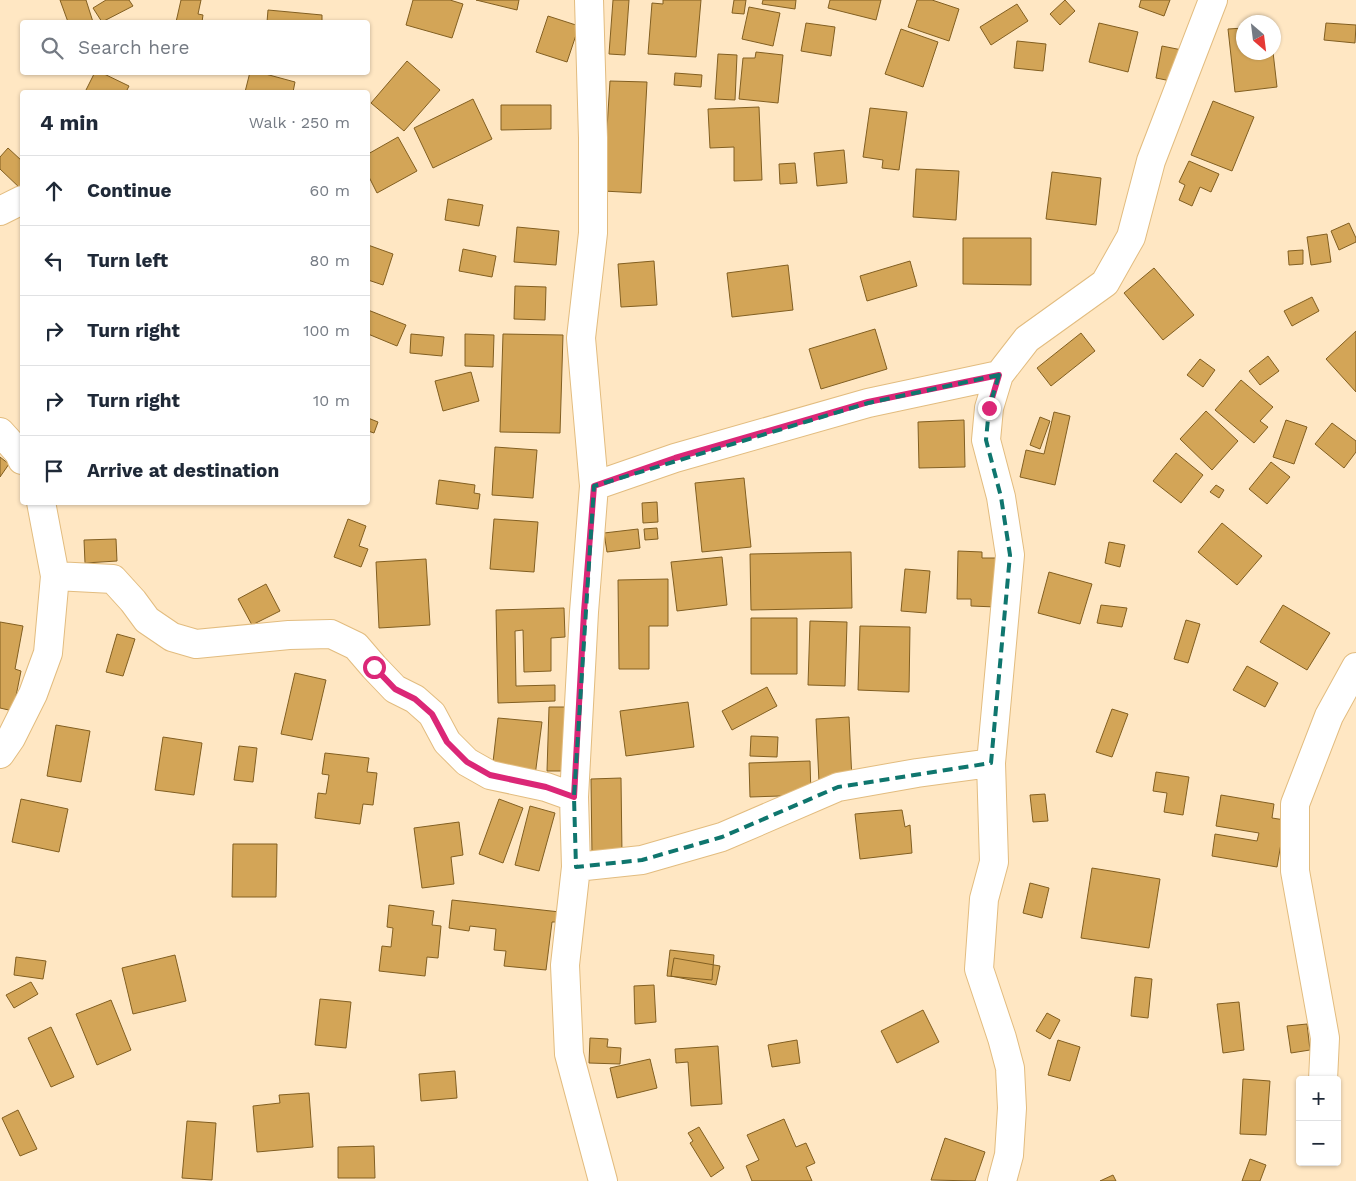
<!DOCTYPE html>
<html lang="en">
<head>
<meta charset="utf-8">
<style>
  body { margin:0; font-family:"Work Sans",sans-serif; background:#f2f2f3; color:#1f2937 }
  .controls { position:absolute; right:15px; bottom:15px; display:grid; overflow:hidden; border-radius:5px; box-shadow:0 1px 4px #0004 }
  .controls button { width:45px; height:45px; display:grid; place-items:center; padding:0; border:0; border-bottom:1px solid #e0e1e3; background:#fff; color:#1f2937; font:25px sans-serif }
  .compass { position:absolute; left:1236px; top:15px; width:45px; height:45px; border-radius:50%; background:#fff; box-shadow:0 1px 4px #0004; rotate:152deg }
  .stop { position:absolute; width:15px; height:15px; margin:-11px; border:4px solid #db2777; border-radius:50%; background:#fff }
  .stop.end { background:#db2777; border-color:#fff; box-shadow:0 1px 5px #0008 }
  .list { margin:0; padding:0; list-style:none }
  h2 { display:flex; justify-content:space-between; align-items:center; height:65px; margin:0; padding:0 20px; font-size:21px }
  h2 small { font-size:16px; font-weight:400; color:#747a83 }
  .list li { display:grid; grid-template-columns:32px 1fr auto; gap:15px; align-items:center; box-sizing:border-box; height:70px; padding:0 20px; border-top:1px solid #e0e1e3 }
  .list b { display:block; font-size:19px; white-space:nowrap }
  .list em { font-size:16px; font-style:normal; color:#747a83 }
  .icon { flex:none; width:28px; height:28px; fill:none; stroke:currentColor; stroke-width:2; stroke-linecap:round; stroke-linejoin:round }
  .map { position:relative; flex:none; width:1356px; height:1181px; overflow:hidden }
  .search { position:absolute; background:#fff; box-shadow:0 1px 4px #0004; left:20px; top:20px; width:350px; height:55px; display:flex; align-items:center; gap:12px; box-sizing:border-box; padding:0 18px; border-radius:5px; color:#747a83; font-size:19px }
  .panel { position:absolute; background:#fff; box-shadow:0 1px 4px #0004; left:20px; top:90px; width:350px; height:415px; border-radius:5px }
  .map>svg:first-child { display:block }
  .building { fill:#d3a557; stroke:#825f21 }
  .lines { fill:none; stroke-linecap:round; stroke-linejoin:round }
  .minor-casing { stroke:#e2bc7f; stroke-width:30 }
  .minor { stroke:#fff; stroke-width:28 }
  .route { stroke:#db2777; stroke-width:6 }
  .marked { fill:none; stroke:#0f766e; stroke-width:4; stroke-dasharray:10 6; stroke-linejoin:round }
</style>
</head>
<body>
<div class="map">
<svg width="1356" height="1181" viewBox="0 0 1356 1181">
  <rect width="100%" height="100%" fill="#ffe7c3"/>
  <!-- building -->
  <path class="building" d="M60,0H86L93,22H68Z
    M106,0H129L133,6L102,22L93,8Z
    M181,0H201L198,14L203,15L202,22H176Z
    M413,0H450L463,4L452,38L406,25Z
    M476,0H519L517,10Z
    M613,0H629L625,55L609,54Z
    M663,0H701L696,57L648,54L652,3L663,4Z
    M734,0H746L744,14L732,13Z
    M763,0H796L795,9L762,4Z
    M830,0H881L876,20L828,8Z
    M917,0H932L959,9L949,41L908,27Z
    M1065,0L1075,11L1060,25L1050,14Z
    M1141,0H1170L1164,16L1139,7Z
    M1017,4L1028,21L991,45L980,27Z
    M749,7L780,13L773,46L742,39Z
    M268,10L322,15V22H267Z
    M548,16L579,26L567,62L536,52Z
    M806,23L835,27L831,56L801,51Z
    M1099,23L1138,32L1128,72L1089,62Z
    M1326,23L1356,25L1355,43L1324,40Z
    M1244,28V52H1273L1277,87L1235,92L1228,29Z
    M901,29L938,42L923,87L885,74Z
    M1017,41L1046,44L1043,71L1014,68Z
    M1162,46L1182,50L1176,82L1156,78Z
    M756,52L783,55L778,103L739,99L743,58H755Z
    M718,54L737,55L735,100L715,99Z
    M407,61L440,90L404,131L371,103Z
    M95,72H100L129,86L126,92H85Z
    M250,72H258L295,82L293,92H245Z
    M675,73L702,75L701,87L674,85Z
    M610,81L647,82L641,193L603,191Z
    M473,99L492,139L433,168L414,128Z
    M1213,101L1254,117L1232,171L1191,155Z
    M501,105H551V129L501,130Z
    M759,107L762,180L734,181V147L710,148L708,109Z
    M870,108L907,112L899,170L882,168L883,160L863,157Z
    M398,137L417,171L377,193L368,175V154Z
    M8,148L22,161V190L0,169V157Z
    M844,150L847,183L817,186L814,153Z
    M1189,161L1219,174L1211,192L1200,187L1192,206L1179,200L1185,185L1179,182Z
    M795,163L797,183L780,184L779,164Z
    M916,169L959,171L956,220L913,217Z
    M1052,172L1101,178L1096,225L1046,219Z
    M448,199L483,205L479,226L445,220Z
    M1349,223L1356,238V242L1339,250L1331,231Z
    M517,227L559,231L556,265L514,262Z
    M1327,234L1331,262L1311,265L1307,237Z
    M963,238H1031V285L963,284Z
    M368,245L393,254L383,285L368,280Z
    M463,249L496,256L492,277L459,271Z
    M1303,250V264L1289,265L1288,251Z
    M654,261L657,305L621,307L618,264Z
    M910,261L917,286L867,301L860,276Z
    M788,265L793,310L732,317L727,273Z
    M1154,268L1194,315L1163,340L1124,293Z
    M515,286L546,287L545,320L514,319Z
    M1312,297L1319,311L1292,326L1284,311Z
    M368,310L406,325L397,346L368,334Z
    M875,329L887,369L821,389L809,349Z
    M1356,331V392L1326,359Z
    M1081,333L1095,351L1051,386L1037,368Z
    M411,334L444,337L442,356L410,353Z
    M465,334L494,335L493,367L465,366Z
    M503,334L563,335L560,433L500,432Z
    M1268,356L1279,371L1260,385L1249,371Z
    M1200,359L1215,370L1203,387L1187,375Z
    M471,372L479,401L443,411L435,381Z
    M1241,380L1273,407L1260,421L1268,427L1254,443L1215,410Z
    M1206,411L1238,441L1212,470L1180,439Z
    M1054,412L1070,416L1055,485L1020,477L1026,450L1044,454Z
    M1040,417L1050,421L1040,449L1030,445Z
    M368,418L378,422L374,433L368,431Z
    M964,420L965,467L919,468L918,422Z
    M1286,420L1307,427L1294,464L1273,457Z
    M1332,423L1356,441V452L1344,468L1315,444Z
    M495,447L537,450L533,498L492,495Z
    M1176,453L1203,475L1181,503L1153,481Z
    M0,457L9,464L0,477Z
    M1271,462L1290,477L1267,504L1249,489Z
    M744,478L751,547L702,552L695,483Z
    M439,480L475,485L474,493L480,494L478,509L436,504Z
    M1216,485L1224,490L1219,498L1210,492Z
    M657,502L658,522L643,523L642,503Z
    M348,519L366,526L359,546L368,549L361,567L334,557Z
    M494,519L538,522L534,572L490,569Z
    M1222,523L1262,556L1237,585L1198,552Z
    M657,528L658,539L645,540L644,529Z
    M638,529L640,548L607,552L604,533Z
    M116,539L117,561L85,563L84,540Z
    M1109,542L1125,545L1120,567L1105,563Z
    M958,551L982,552V558H998L996,607L971,606V599H957Z
    M851,552L852,608L751,610L750,554Z
    M722,557L727,605L677,611L671,562Z
    M426,559L430,625L379,628L376,562Z
    M905,569L930,571L926,613L901,611Z
    M1049,572L1092,584L1080,624L1038,613Z
    M668,579V626H649V669H619L618,580Z
    M266,584L280,611L252,625L238,599Z
    M1101,605L1127,608L1122,627L1097,623Z
    M1283,605L1330,633L1307,670L1260,642Z
    M564,608L565,637L551,638V671L524,672L523,630L515,631L516,686L555,685V701L498,703L496,610Z
    M751,618H797V674H751Z
    M1186,620L1200,624L1188,663L1174,659Z
    M810,621L847,622L845,686L808,685Z
    M0,622L23,626L15,669L21,671L13,711L0,708Z
    M860,626L910,627L909,692L858,690Z
    M117,634L135,639L123,676L106,672Z
    M1247,666L1278,683L1265,707L1233,690Z
    M295,673L326,680L312,740L281,734Z
    M767,687L777,706L732,730L722,711Z
    M688,702L694,747L626,756L620,711Z
    M549,707H567L565,771H547Z
    M1112,709L1128,714L1112,757L1096,752Z
    M849,717L852,780L819,782L816,719Z
    M498,718L542,722L535,776L492,771Z
    M56,725L90,731L81,782L47,776Z
    M751,736L778,737L777,757L750,756Z
    M163,737L202,743L194,795L155,790Z
    M239,746L257,748L253,782L234,780Z
    M325,753L369,758L367,772L377,773L373,805L363,804L360,824L315,818L318,793L326,794L329,775L322,774Z
    M810,761L811,795L750,797L749,763Z
    M1156,772L1189,777L1183,815L1164,812L1167,793L1153,791Z
    M621,778L622,854L592,855L591,779Z
    M1045,794L1048,821L1033,822L1030,795Z
    M1221,795L1274,804L1272,818L1285,820L1277,867L1212,856L1215,834L1257,841L1259,833L1216,826Z
    M21,799L68,809L59,852L12,842Z
    M499,799L523,808L503,863L479,854Z
    M530,806L555,813L539,871L515,865Z
    M902,810L905,827L910,825L912,853L860,859L855,814Z
    M459,822L463,855L451,857L454,884L422,888L414,828Z
    M233,844H277L276,897H232Z
    M1092,868L1160,879L1149,948L1081,938Z
    M1030,883L1049,888L1042,918L1023,913Z
    M452,900L560,912L559,922H552L546,970L504,966L506,951L494,950L496,929L470,926L469,931L449,928Z
    M389,905L434,911L432,925L441,926L438,958L427,957L425,976L379,971L382,946L391,947L393,928L387,927Z
    M670,950L714,955L712,980L667,976Z
    M175,955L186,1001L133,1014L122,968Z
    M16,957L46,961L43,979L14,975Z
    M674,958L720,966L716,985L671,976Z
    M1135,977L1152,979L1148,1018L1131,1016Z
    M31,982L38,994L14,1008L6,995Z
    M654,985L656,1022L635,1024L634,986Z
    M320,999L351,1002L346,1048L315,1045Z
    M111,1000L131,1050L97,1065L76,1014Z
    M1239,1002L1244,1050L1223,1053L1217,1004Z
    M923,1010L939,1042L897,1063L881,1031Z
    M1047,1013L1060,1020L1050,1039L1036,1031Z
    M1307,1024L1310,1050L1291,1053L1287,1026Z
    M51,1027L74,1077L51,1087L28,1038Z
    M590,1038L608,1039L607,1047L621,1048L620,1064L589,1063Z
    M797,1040L800,1063L772,1067L768,1045Z
    M1058,1040L1080,1047L1070,1081L1048,1075Z
    M718,1046L722,1104L691,1106L688,1062L676,1063L675,1049Z
    M650,1059L657,1088L617,1098L610,1068Z
    M455,1071L457,1098L421,1101L419,1074Z
    M1243,1079L1270,1081L1266,1135L1240,1134Z
    M309,1093L313,1147L257,1152L253,1106L280,1103L279,1095Z
    M18,1110L37,1149L20,1156L2,1118Z
    M784,1119L796,1147L806,1143L815,1163L806,1167L812,1181H752L746,1166L759,1160L747,1135Z
    M187,1121L216,1123L212,1180L182,1178Z
    M699,1127L724,1168L711,1177L690,1143L693,1141L688,1133Z
    M945,1138L985,1152L975,1181L931,1180Z
    M374,1146L375,1178H338V1147Z
    M1250,1159L1266,1165L1260,1181H1242Z
    M1113,1175L1116,1181H1100Z"/>
  <g class="lines">
    <!-- minor casing -->
    <g class="minor-casing">
      <path id="minor" d="M589,0L593,138V233L581,338L594,486L584,612L574,797L576,867L565,965L569,1054L603,1181
        M0,211L22,200
        M0,432L19,453L22,460
        M594,486L675,458L868,403L999,375
        M55,576L113,579L133,601L147,620L172,637L196,644L289,635L331,634L356,646L374,667L395,689L415,699L432,714L447,742L467,762L490,775L546,787L574,797
        M0,754L11,738L33,694L48,653L55,576L41,502
        M576,867L642,860L722,837L838,787L917,773L991,763
        M1323,1080L1325,1038L1295,871V804L1329,716L1356,667
        M1002,1181L1009,1155L1012,1108L1010,1068L1002,1038L979,969L984,899L994,862L991,763L1010,555L1001,497L986,440L989,408L999,375L1027,339L1105,283L1131,237L1151,161L1213,0"/>
    </g>
    <!-- minor -->
    <use href="#minor" class="minor"/>
  </g>
  <g class="lines">
    <!-- route -->
    <path class="route" d="M374,667L395,689L415,699L432,714L447,742L467,762L490,775L546,787L574,797L584,612L594,486L675,458L868,402L999,375L989,408"/>
  </g>
  <!-- marked area -->
  <path class="marked" d="M999,375L989,408L986,440L1001,497L1010,555L991,763L838,787L722,837L642,860L576,867L574,797L594,486L868,403Z"/>
</svg>
<div class="controls">
<button>+</button>
<button>−</button>
</div>
<svg class="compass" viewBox="-18 -18 36 36"><path d="M0-13l5 13h-10z" fill="#e53935"/><path d="M0 13l5-13h-10z" fill="#747a83"/></svg>
<div class="stop" style="left:374px;top:667px"></div>
<div class="stop end" style="left:989px;top:408px"></div>
<div class="search"><svg class="icon" aria-label="search" viewBox="0 0 24 24"><circle cx="10" cy="10" r="6"/><path d="M15 15l6 6"/></svg>Search here</div>
<section class="panel">
<h2>4 min<small>Walk · 250 m</small></h2>
<ul class="list">
<li><svg class="icon" aria-label="ahead" viewBox="0 0 24 24"><path d="M12 20V5M6 11l6-6 6 6"/></svg><div><b>Continue</b></div><em>60 m</em></li>
<li><svg class="icon" aria-label="left" viewBox="0 0 24 24"><path d="M17 20v-9H6M10 6l-5 5 5 5"/></svg><div><b>Turn left</b></div><em>80 m</em></li>
<li><svg class="icon" aria-label="right" viewBox="0 0 24 24"><path d="M7 20v-9h11M14 6l5 5-5 5"/></svg><div><b>Turn right</b></div><em>100 m</em></li>
<li><svg class="icon" aria-label="right" viewBox="0 0 24 24"><path d="M7 20v-9h11M14 6l5 5-5 5"/></svg><div><b>Turn right</b></div><em>10 m</em></li>
<li><svg class="icon" aria-label="arrive" viewBox="0 0 24 24"><path d="M6 21V4h12l-3 4 3 4H6"/></svg><div><b>Arrive at destination</b></div></li>
</ul>
</section>
</div>
</body>
</html>
